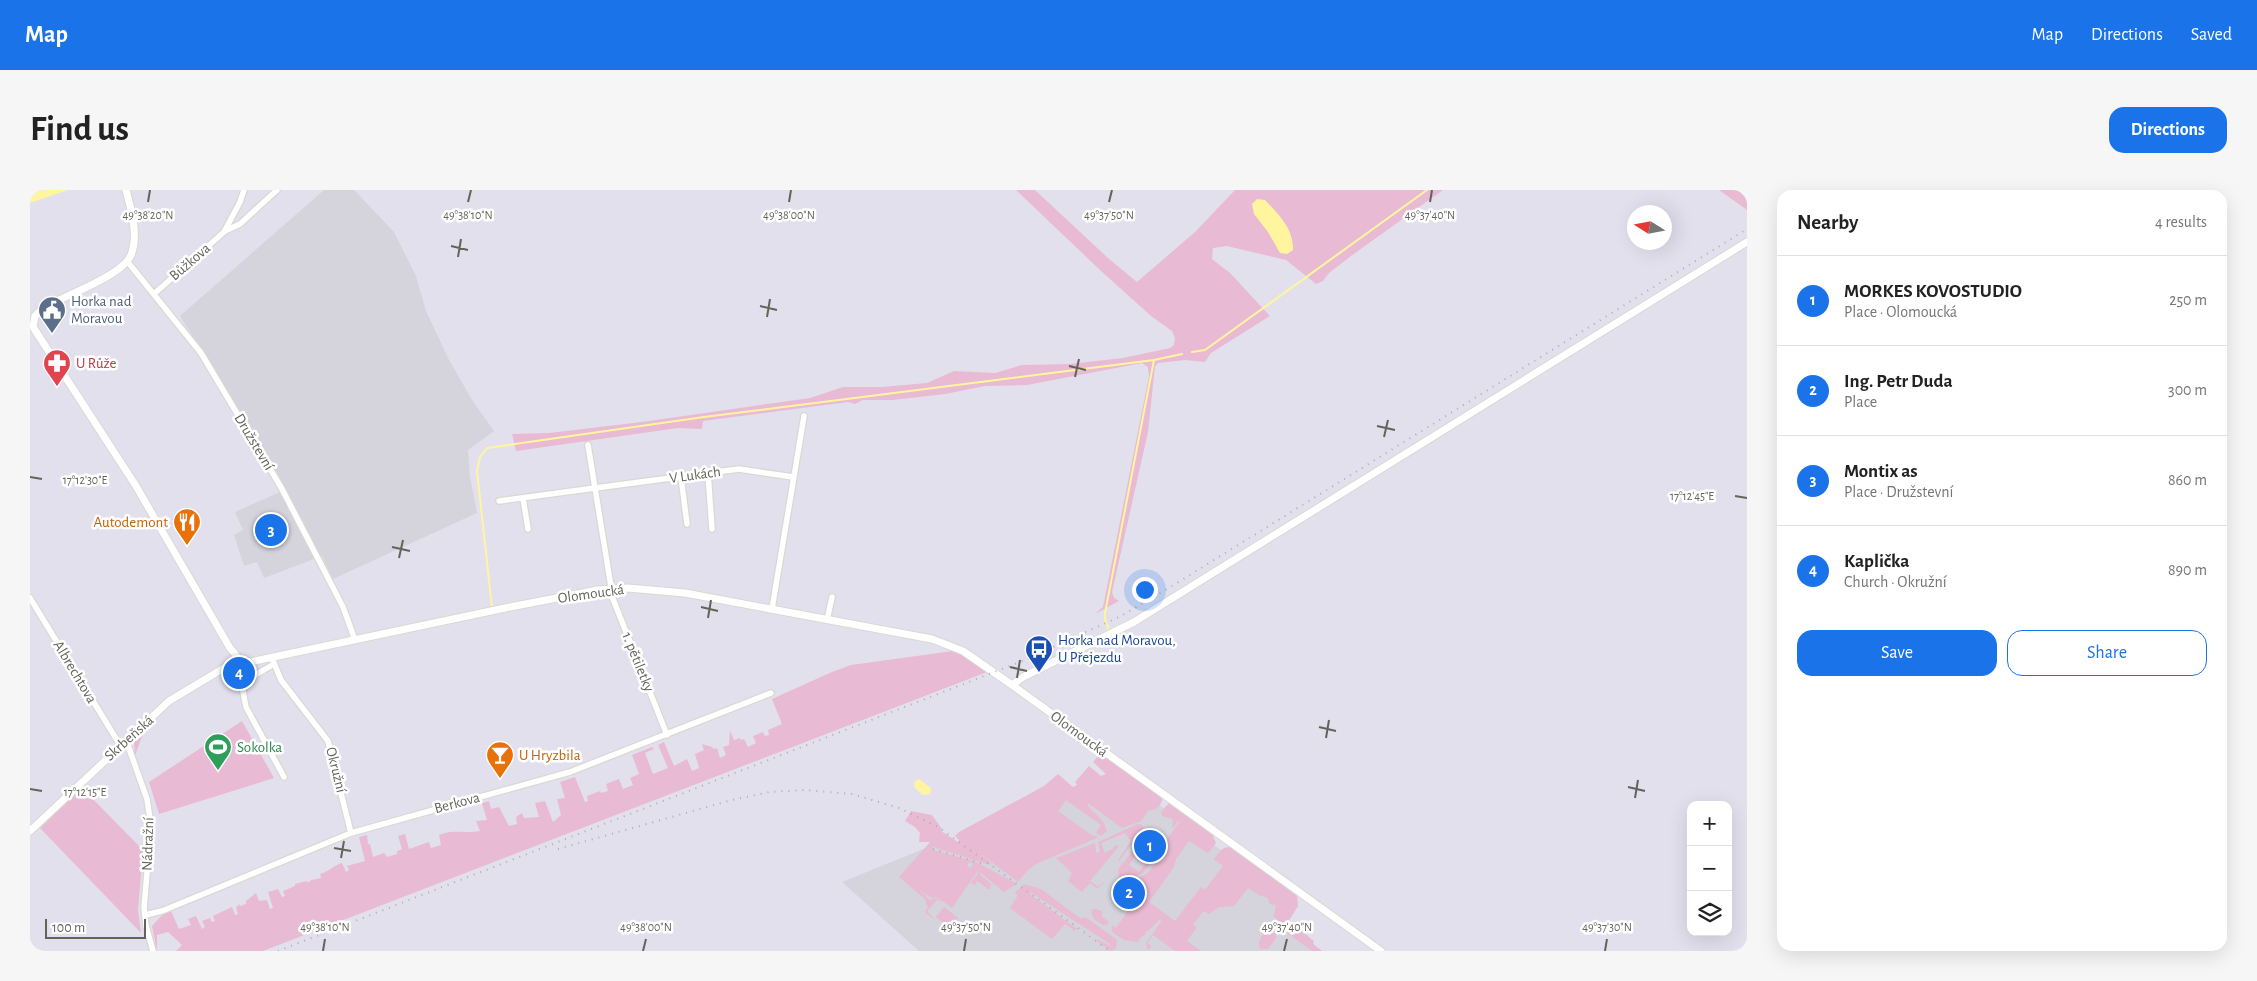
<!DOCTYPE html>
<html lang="en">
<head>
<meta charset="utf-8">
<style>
  body { margin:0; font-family:"Alegreya Sans",sans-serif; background:#f6f6f6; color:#222 }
  .controls { position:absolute; right:15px; bottom:15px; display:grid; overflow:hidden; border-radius:10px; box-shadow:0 5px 20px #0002 }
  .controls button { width:45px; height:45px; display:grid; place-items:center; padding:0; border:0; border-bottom:1px solid #e0e0e0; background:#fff; color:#222; font:25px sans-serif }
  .compass { position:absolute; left:1597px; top:15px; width:45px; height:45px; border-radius:50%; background:#fff; box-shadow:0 5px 20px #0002; rotate:281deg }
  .scale { position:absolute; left:15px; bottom:12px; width:101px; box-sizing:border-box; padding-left:5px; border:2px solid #636359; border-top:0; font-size:14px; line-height:18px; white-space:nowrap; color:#636359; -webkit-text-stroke:4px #fff; paint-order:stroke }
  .you { position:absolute; left:1114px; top:399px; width:18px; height:18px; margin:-12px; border:4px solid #fff; border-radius:50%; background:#1a73e8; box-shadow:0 0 0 8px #1a73e833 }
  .badge { display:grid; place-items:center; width:32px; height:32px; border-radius:50%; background:#1a73e8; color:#fff; font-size:16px; font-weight:700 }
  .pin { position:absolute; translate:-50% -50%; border:2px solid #fff; box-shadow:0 1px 5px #0006 }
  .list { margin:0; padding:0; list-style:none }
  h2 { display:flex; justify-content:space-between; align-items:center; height:65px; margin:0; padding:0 20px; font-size:21px }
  h2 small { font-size:16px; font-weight:400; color:#767676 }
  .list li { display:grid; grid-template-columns:32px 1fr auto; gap:15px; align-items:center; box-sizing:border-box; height:90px; padding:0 20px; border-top:1px solid #e0e0e0 }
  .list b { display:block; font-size:19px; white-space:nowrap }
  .list p { margin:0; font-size:16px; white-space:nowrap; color:#767676 }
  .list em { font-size:16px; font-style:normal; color:#767676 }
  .actions { display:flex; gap:10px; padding:15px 20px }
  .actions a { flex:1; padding:11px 0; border:1px solid #1a73e8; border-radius:15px; text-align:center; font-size:18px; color:#1a73e8 }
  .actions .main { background:#1a73e8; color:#fff }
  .icon { flex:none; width:28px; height:28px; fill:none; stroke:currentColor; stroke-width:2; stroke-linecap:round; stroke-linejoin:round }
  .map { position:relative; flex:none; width:1717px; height:761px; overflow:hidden; border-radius:15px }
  header { display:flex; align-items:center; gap:30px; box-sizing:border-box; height:70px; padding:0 25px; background:#1a73e8; color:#fff }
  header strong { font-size:24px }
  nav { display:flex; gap:28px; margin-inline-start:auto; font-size:18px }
  .intro { display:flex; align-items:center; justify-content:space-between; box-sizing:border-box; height:120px; padding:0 30px }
  h1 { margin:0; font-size:35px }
  .button { padding:12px 22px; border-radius:15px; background:#1a73e8; color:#fff; font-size:18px; font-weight:700 }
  main { display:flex; gap:30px; padding:0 30px }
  aside { flex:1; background:#fff; border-radius:15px; box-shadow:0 5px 20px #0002 }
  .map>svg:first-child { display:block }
  .industrial { fill:#d5d3dc }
  .green { fill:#e8bad3 }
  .water { fill:#fff59f }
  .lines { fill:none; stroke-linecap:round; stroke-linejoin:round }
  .stream { stroke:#fff59f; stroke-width:2 }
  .minor-casing { stroke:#d8d9d1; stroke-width:8 }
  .tertiary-casing { stroke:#d8d9d1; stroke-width:9 }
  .minor { stroke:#fff; stroke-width:5.5 }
  .tertiary { stroke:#fff; stroke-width:7 }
  .rail { stroke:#aeaeac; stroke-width:2; stroke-dasharray:1 6; stroke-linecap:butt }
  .ticks { fill:none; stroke:#636359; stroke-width:2 }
  .labels { text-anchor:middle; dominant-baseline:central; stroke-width:5; stroke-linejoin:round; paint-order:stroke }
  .street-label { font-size:15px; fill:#636359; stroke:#fff }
  .service-label { font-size:15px; fill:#4e5e75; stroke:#fff; text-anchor:start }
  .health-label { font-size:15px; fill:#be3a42; stroke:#fff; text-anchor:start }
  .food-label { font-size:15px; fill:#c56008; stroke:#fff; text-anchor:end }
  .transit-label { font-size:15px; fill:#164399; stroke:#fff; text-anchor:start }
  .leisure-label { font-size:15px; fill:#27864d; stroke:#fff; text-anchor:start }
  .ticks-label { font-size:12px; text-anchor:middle; fill:#636359; stroke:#fff; stroke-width:5; stroke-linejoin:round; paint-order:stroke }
</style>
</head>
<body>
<header>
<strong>Map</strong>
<nav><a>Map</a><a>Directions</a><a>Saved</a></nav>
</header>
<div class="intro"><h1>Find us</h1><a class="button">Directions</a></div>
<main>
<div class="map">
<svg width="1717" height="761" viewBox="0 0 1717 761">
  <rect width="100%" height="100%" fill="#e3e0ee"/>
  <!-- industrial -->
  <path class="industrial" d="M294,0H324L364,42L386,86L396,121L418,168L442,210L464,241L438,260L440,287L447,323L303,389L292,366L234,388L227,372L214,376L204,345L213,340L205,322L250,302L176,167L150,126Z
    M1082,581L1260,710L1247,728L1292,761H889L812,692L913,651L924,658Z"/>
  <!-- green -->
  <path class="green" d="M986,0H1005L1078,68L1107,92L1165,42L1205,0H1413L1321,66L1299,83L1293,91L1286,94L1256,70L1197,56L1183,58L1182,69L1200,83L1240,126L1181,163L1175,172L1155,170L1128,173L1125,176L1118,242L1082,402L1084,408L1089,411L1065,424L1073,417L1119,186L1118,177L1112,173L997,195L955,196L915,204L863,210H833L825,214L818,212L673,231L672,239L648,238L486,261L482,244L519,243L612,232L780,208L813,197H852L897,193L924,181L965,183L992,175L1040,174L1093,168L1140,158L1144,155L1145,148L1142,141L1121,126L1070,80Z
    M1689,0H1717V20Z
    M923,461L930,463L957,482L233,761H146L152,755L138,742L127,745V761L122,736L133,724L141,721L149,739L161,735L158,729L166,726L172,739L175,737L172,731L180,728L182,732L185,731L183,726L202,717L205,725L208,724L206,718L209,714L210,716L216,714V711L226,703L229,711L237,710L240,719L243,718L238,702L248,699L252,707L255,706L253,701L265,696V694L277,691L278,693L281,690L291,688L290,684C300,681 304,675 312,673L316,682L319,680L317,676L335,671L329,647L337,645L338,654H340L343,667L354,663L357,667L367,664V661L372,659L368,646L375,644L379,659L399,652L401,658L411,655L409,645C425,639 435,644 450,641L446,631L457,630L452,613L459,611L461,619L469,617L479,636L487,634L486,627L492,623L494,628L509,627L505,613L515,611L523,632L531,625L527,609L535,608L530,592L545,587L555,612L558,611L557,606L570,601L571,603L578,601L576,594L589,589L593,599L603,595L600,588L609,584L602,565L622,557L624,559L615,563L623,584L638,578L628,555L634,552L644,576L657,569L662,581L669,578L665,564L674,560L672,554L682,557L684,559L687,558L690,568L696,565L693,557L699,555L700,541L704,550L710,548L711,550L714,549L718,557L726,553L723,546L733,542L735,546L739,545L738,540L752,534L742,509L802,482L821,475Z
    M212,531L244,588L129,624L119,592Z
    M119,535L113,543L105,566L104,550Z
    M1071,563L1132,607C1133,616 1125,620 1118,621L1111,631L1092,638L1058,613V616L1073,631L1077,641L1071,646L1066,643L1071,635L1036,610L1028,621L1063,646L1069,647L1008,673L998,680L988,692L951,664L961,673L960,675L903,657V660L946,672L987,694L974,702L951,683L950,684L963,696L959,695L961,699H958L947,691L945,695L941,693L948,683L942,673L939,672L937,676L940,678L943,675L947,682L922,718L907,707L902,708L889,700L900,710L907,708L913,712L907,710L897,721L905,730L895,722L898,716L896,714L895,709L869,687L900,652H889L890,643L885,637L875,631L881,621L902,625L912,639L911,641L928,652L929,650L925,646L929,642L1014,596L1028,584L1043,597L1047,595L1045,592L1059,576L1071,586L1076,584L1063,572Z
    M52,598L113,660L108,720L111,743L10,638Z
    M1139,613L1182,643L1186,653L1178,663L1159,651L1146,669L1144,677L1119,712L1145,731L1171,697L1175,700L1193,676L1184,669C1189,663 1192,656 1201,657L1267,706L1268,716L1255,737L1244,727L1246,715L1240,714L1237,707L1231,706L1218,698L1204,716L1189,717L1179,724L1173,721L1163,735L1167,737L1157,751L1171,761H1145L1123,745L1117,753L1121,756L1118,760L1116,753L1131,732L1130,729L1119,740L1118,737L1119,741H1116V744L1111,747L1108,752L1094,750L1082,742V735L1086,738L1115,697L1108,692L1107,695L1103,692L1101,696L1098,694L1118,683L1133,663L1131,661L1134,657L1132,656L1150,631H1148L1142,639L1143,629L1132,626L1131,622Z
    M1108,634L1112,635L1114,637L1089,671L1088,670L1101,651L1095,643L1071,653L1075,663L1084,658L1083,657L1087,655L1089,656L1060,691L1068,697L1075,691L1068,699L1060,693L1052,702L1038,691L1042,683L1026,668L1065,653L1066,663L1070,662L1068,652Z
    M1113,646L1107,656L1110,659L1099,675L1109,682L1123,664L1126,666L1113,683L1094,691L1089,687L1088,680L1093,672L1096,675L1094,672Z
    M994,694L1011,699L1051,729L1054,727L1058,729L1086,749L1087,753L1086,758L1081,761L1067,751V749L1083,758L1077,752L1000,702L1001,705L1047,739L1045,741L1035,734L1022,749L980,718L988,705L985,703Z
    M914,717L928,728L920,738L906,727Z
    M1063,719H1067L1073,722L1071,726L1079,732L1077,735H1073L1064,729L1061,721Z
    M1260,737C1269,737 1277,746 1284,751L1283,754L1292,761H1282L1257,743Z
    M1242,738L1246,742V748L1238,759H1230C1227,752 1231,746 1237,740L1238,744L1242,741Z"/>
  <!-- water -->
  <path class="water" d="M15,0H38L0,13V3Z
    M1227,9L1235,10C1248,24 1264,39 1263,60L1257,64L1250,63L1238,42L1224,24L1222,14Z
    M889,589L901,598L900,604L893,605L884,597L885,591Z"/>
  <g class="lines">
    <!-- stream -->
    <path class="stream" d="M1162,162L1175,160L1397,0
      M462,418L447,281L450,267L457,258L674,227L1124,170L1152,164
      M1080,442L1075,430V423L1124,170"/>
    <!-- minor casing -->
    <g class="minor-casing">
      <path id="minor" d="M195,41L210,34L247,0
        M97,71L171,163L252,299L313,417L325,450
        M125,103L194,42L210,12L214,0
        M558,255L565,298L709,279L763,287
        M678,283L682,339
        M651,287L657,334
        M493,308L498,339
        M469,311L565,298L583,409L637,545
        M0,408L90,555
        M742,419L774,226
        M797,430L802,407
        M242,468L251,490L298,551L321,643
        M218,473L213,502L216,517L254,587
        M198,476L207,488L215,491
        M215,491L244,474
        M96,550L117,609L121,636L114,718L116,736L123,761
        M115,725L132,721L321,643L540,582L741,503"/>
    </g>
    <!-- tertiary casing -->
    <g class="tertiary-casing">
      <path id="tertiary" d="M96,0C101,19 109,45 101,65C92,86 34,106 13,118L5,126L3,137L106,296L200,458L210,470L220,472L475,418L568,400L598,398L655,403L902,449L933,461L982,495L1351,761
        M982,495L993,487L1104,432L1717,52
        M0,641L139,511L199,475L207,468"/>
    </g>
    <!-- minor -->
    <use href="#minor" class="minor"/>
    <!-- tertiary -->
    <use href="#tertiary" class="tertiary"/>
    <!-- rail -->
    <path class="rail" d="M528,659L702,610L740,602L775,600L822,604L869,618L908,637L1080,761
      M903,659L953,674
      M248,761L990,472L1089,427L1134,401L1717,39"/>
  </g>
  <!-- ticks -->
  <path class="ticks" d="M118,12L120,0M438,12L441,0M759,12L761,0M1079,12L1082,0M1400,12L1402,0M421,56L438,60M428,67L431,49M730,116L747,120M737,127L740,109M1039,176L1056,180M1045,187L1049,169M1347,236L1365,240M1354,247L1358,230M0,287L12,289M1705,306L1717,308M362,357L380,361M369,368L373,350M671,417L688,421M678,428L681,410M980,477L997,481M987,488L990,470M1289,537L1306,541M1296,548L1299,530M1598,597L1615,601M0,599L12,601M1605,608L1608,590M304,658L321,661M311,668L314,651M293,761L295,749M613,761L616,749M934,761L936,749M1254,761L1257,749M1575,761L1577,749"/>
  <!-- icons -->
  <defs>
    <g id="civic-pin" transform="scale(1.4375)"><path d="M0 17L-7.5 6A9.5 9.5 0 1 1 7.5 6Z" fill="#5c6f8a" stroke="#fff"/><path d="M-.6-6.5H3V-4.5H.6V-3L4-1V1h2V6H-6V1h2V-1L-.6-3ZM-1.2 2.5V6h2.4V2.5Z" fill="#fff"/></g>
    <g id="pharmacy-pin" transform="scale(1.4375)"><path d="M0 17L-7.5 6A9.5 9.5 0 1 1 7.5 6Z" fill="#e0444e" stroke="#fff"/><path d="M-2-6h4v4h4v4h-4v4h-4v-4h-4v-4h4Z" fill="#fff"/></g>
    <g id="restaurant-pin" transform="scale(1.4375)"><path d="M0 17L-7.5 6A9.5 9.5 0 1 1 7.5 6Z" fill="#e8710a" stroke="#fff"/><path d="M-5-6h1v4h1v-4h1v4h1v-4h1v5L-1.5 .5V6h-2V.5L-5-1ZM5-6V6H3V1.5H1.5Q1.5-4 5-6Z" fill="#fff"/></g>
    <g id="bus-pin" transform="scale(1.4375)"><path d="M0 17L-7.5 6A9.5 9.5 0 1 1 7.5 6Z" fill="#1a4fb4" stroke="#fff"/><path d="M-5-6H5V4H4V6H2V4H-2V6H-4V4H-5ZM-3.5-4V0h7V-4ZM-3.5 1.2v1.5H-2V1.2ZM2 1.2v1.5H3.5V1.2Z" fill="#fff"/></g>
    <g id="stadium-pin" transform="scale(1.4375)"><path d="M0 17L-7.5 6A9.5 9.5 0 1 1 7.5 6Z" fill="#2e9e5b" stroke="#fff"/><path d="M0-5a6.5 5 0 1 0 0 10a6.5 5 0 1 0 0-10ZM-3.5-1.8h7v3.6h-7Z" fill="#fff"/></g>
    <g id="bar-pin" transform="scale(1.4375)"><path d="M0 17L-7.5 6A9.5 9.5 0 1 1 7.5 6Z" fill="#e8710a" stroke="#fff"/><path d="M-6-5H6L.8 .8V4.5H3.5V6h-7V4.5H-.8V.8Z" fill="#fff"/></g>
  </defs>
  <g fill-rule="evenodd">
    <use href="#civic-pin" x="22" y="120"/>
    <use href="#pharmacy-pin" x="27" y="173"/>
    <use href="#restaurant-pin" x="157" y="332"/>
    <use href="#bus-pin" x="1009" y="459"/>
    <use href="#stadium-pin" x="188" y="557"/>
    <use href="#bar-pin" x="470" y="565"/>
  </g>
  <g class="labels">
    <!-- street labels -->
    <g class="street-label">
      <text transform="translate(160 72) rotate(-41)">Bůžkova</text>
      <text transform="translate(224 252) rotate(59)">Družstevní</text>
      <text transform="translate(665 285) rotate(-8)">V Lukách</text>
      <text transform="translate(561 404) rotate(-8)">Olomoucká</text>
      <text transform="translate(608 472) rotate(68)">1. pětiletky</text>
      <text transform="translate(45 482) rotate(59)">Albrechtova</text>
      <text transform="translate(1049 544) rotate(36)">Olomoucká</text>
      <text transform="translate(99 548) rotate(-42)">Skrbeňská</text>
      <text transform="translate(306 580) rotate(76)">Okružní</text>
      <text transform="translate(427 613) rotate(-15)">Berkova</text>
      <text transform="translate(118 654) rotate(-88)">Nádražní</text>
    </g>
    <!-- service labels -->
    <g class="service-label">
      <text x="41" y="111">Horka nad<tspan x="41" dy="17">Moravou</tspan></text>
    </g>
    <!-- health labels -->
    <g class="health-label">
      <text x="46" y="173">U Růže</text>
    </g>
    <!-- food labels -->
    <g class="food-label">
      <text x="138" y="332">Autodemont</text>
      <text x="489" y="565" text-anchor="start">U Hryzbila</text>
    </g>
    <!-- transit labels -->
    <g class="transit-label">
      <text x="1028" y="450">Horka nad Moravou,<tspan x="1028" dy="17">U Přejezdu</tspan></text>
    </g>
    <!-- leisure labels -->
    <g class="leisure-label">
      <text x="207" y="557">Sokolka</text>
    </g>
  </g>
  <g class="ticks-label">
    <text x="118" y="29">49°38'20"N</text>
    <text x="438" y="29">49°38'10"N</text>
    <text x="759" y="29">49°38'00"N</text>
    <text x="1079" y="29">49°37'50"N</text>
    <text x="1400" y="29">49°37'40"N</text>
    <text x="55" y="294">17°12'30"E</text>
    <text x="1662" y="310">17°12'45"E</text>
    <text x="55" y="606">17°12'15"E</text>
    <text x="295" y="741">49°38'10"N</text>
    <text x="616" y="741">49°38'00"N</text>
    <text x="936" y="741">49°37'50"N</text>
    <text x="1257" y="741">49°37'40"N</text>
    <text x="1577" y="741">49°37'30"N</text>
  </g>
</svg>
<div class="controls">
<button>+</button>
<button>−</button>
<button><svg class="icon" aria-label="layers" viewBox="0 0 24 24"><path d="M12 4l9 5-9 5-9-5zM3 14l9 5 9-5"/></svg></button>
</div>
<svg class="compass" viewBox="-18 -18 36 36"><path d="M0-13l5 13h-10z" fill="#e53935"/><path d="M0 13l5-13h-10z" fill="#767676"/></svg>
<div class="scale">100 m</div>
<div class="you"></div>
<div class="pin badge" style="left:1120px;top:656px">1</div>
<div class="pin badge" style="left:1099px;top:703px">2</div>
<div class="pin badge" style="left:241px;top:340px">3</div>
<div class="pin badge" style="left:209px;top:483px">4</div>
</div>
<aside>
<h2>Nearby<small>4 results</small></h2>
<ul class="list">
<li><span class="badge">1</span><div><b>MORKES KOVOSTUDIO</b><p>Place · Olomoucká</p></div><em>250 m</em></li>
<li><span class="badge">2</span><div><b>Ing. Petr Duda</b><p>Place</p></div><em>300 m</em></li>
<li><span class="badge">3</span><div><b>Montix as</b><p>Place · Družstevní</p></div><em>860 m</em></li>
<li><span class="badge">4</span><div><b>Kaplička</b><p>Church · Okružní</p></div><em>890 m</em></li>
</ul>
<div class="actions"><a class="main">Save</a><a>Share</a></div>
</aside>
</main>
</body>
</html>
